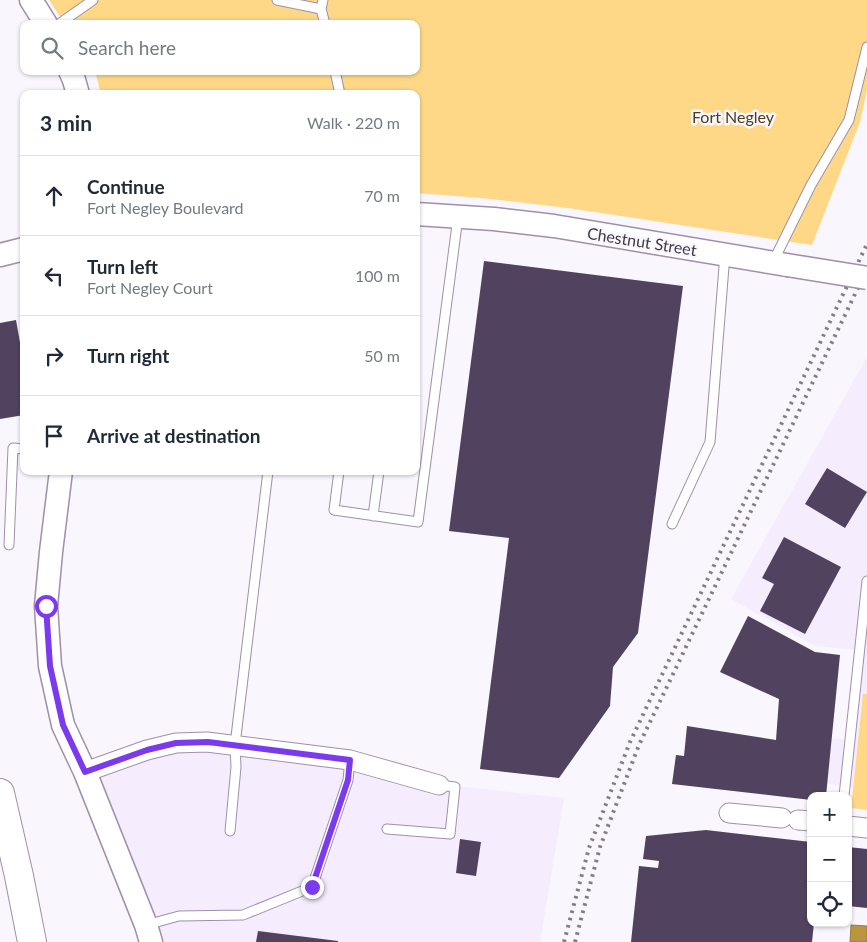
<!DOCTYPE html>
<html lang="en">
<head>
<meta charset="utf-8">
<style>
  body { margin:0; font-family:Lato,sans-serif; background:#f2f2f3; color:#1f2937 }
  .controls { position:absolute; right:15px; bottom:15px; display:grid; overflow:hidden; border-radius:10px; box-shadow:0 1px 4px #0004 }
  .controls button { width:45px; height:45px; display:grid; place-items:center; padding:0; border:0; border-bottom:1px solid #e0e1e3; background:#fff; color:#1f2937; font:25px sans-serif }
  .stop { position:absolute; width:15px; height:15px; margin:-11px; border:4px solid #7c3aed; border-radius:50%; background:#fff }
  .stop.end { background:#7c3aed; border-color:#fff; box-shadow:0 1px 5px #0008 }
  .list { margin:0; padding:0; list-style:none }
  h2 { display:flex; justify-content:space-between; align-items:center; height:65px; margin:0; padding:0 20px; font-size:21px }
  h2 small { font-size:16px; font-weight:400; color:#747a83 }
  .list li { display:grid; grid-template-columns:32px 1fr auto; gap:15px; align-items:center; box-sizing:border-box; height:80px; padding:0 20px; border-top:1px solid #e0e1e3 }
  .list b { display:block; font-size:19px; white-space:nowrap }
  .list p { margin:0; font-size:16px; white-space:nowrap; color:#747a83 }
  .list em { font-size:16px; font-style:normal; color:#747a83 }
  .icon { flex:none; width:28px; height:28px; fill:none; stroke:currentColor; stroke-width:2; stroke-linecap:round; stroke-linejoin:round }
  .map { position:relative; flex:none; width:867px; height:942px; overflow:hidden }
  .search { position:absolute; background:#fff; box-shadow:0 1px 4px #0004; left:20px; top:20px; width:400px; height:55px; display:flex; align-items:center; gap:12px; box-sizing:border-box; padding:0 18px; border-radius:10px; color:#747a83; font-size:19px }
  .panel { position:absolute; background:#fff; box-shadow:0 1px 4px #0004; left:20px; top:90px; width:400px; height:385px; border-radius:10px }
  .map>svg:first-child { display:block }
  .built { fill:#f5edfd }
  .green { fill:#fed887 }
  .water { fill:#bb953e; stroke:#967940 }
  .building { fill:#51435f }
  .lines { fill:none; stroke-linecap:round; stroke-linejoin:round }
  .service-casing { stroke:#9f8fae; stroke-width:11 }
  .minor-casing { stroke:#9f8fae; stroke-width:21 }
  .tertiary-casing { stroke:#9f8fae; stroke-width:25 }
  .motorway-casing { stroke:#9f8fae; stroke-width:30 }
  .service { stroke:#fff; stroke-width:9 }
  .minor { stroke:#fff; stroke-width:19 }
  .tertiary { stroke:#fff; stroke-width:22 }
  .motorway { stroke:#fff; stroke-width:28 }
  .rail { stroke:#817c87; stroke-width:4; stroke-dasharray:2.5 5; stroke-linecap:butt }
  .tertiary-bridge-casing { stroke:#9f8fae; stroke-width:25; stroke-linecap:butt }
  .tertiary-bridge { stroke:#fff; stroke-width:22 }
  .route { stroke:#7c3aed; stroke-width:6 }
  .labels { text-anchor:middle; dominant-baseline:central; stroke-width:5; stroke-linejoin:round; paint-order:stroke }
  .park-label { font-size:16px; fill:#4e3e19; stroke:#f9f6fd }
  .street-label { font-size:16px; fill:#3e3845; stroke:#f9f6fd }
</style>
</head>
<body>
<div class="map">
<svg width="867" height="942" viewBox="0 0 867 942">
  <rect width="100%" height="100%" fill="#f9f6fd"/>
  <!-- built -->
  <path class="built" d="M867,357V789L827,784L832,738L850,740L860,650L815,646L731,599Z
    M207,742L439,784L564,798L540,942H151L96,768Z"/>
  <!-- green -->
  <path class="green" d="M49,0H867V90L860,122L812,245L568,208L481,198L416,193V94H101L95,71H416V24H65Z
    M863,694H867V810L851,808Z"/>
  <!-- water -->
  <path class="water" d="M851,925L867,926V942H850Z"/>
  <!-- building -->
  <path class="building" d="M484,261L683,286L638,633L613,667L610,706L559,778L480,769L509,538L449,531Z
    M16,320L24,365V415L0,419V323Z
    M827,468L867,492L845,528L805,504Z
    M784,537L841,567L805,634L760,611L774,584L762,578Z
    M748,616L815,652L840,655L826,796H811V800L672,784L676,755L684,756L687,726L776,740L779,699L720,672Z
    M706,830L811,842V923H814L812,942H631L639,866L658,868L659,861L643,859L646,836Z
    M460,839L481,842L476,876L456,873Z
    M848,847L867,849V908L848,906Z
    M258,931L338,941V942H256Z"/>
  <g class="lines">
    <!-- service casing -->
    <g class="service-casing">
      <path id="service" d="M277,0L321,9
        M323,0L321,9L325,24
        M59,24L93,0
        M335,71L340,94
        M773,262L811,185L849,120L867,47
        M339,471L334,510L418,522L458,217
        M373,516L379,471
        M672,524L710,442L725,254
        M9,545L13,448L24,449
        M844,796L867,581
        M387,829L450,834L455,787L439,785
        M230,831L236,767L235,745L268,471
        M146,925L179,916L243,915L312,887L348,780L350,760"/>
    </g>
    <!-- minor casing -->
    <g class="minor-casing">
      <path id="minor" d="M85,772L147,750L176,743L207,742L350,760L439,785
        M729,813L782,818
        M798,820L811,821
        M848,826L867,828"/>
    </g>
    <!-- tertiary casing -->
    <g class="tertiary-casing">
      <path id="tertiary" d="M31,0L46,24
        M70,71L74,80L78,94
        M416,214L494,219L554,226L787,265
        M0,255L24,249
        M61,471L51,552L46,606L50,666L63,725L85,772L146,925L151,942"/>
    </g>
    <!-- motorway casing -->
    <g class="motorway-casing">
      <path id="motorway" d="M0,793L19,876L32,942"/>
    </g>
    <!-- service -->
    <use href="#service" class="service"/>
    <!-- minor -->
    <use href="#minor" class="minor"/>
    <!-- tertiary -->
    <use href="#tertiary" class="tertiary"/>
    <!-- motorway -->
    <use href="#motorway" class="motorway"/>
    <!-- rail -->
    <path class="rail" d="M564,942L589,848L630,742L867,244
      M575,942L600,847L639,745L867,269"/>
    <!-- tertiary-bridge casing -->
    <g class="tertiary-bridge-casing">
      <path id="tertiary-bridge" d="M787,265L867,278"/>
    </g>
    <!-- tertiary-bridge -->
    <use href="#tertiary-bridge" class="tertiary-bridge"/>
  </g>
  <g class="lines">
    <!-- route -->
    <path class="route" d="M46,606L50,666L63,725L85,772L147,750L176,743L208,742L350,760L348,780L312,887"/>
  </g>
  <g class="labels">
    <!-- park labels -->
    <g class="park-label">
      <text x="733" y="116">Fort Negley</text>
    </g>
    <!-- street labels -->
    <g class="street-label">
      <text transform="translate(642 241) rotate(9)">Chestnut Street</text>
    </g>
  </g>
</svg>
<div class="controls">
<button>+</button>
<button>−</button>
<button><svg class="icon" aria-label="locate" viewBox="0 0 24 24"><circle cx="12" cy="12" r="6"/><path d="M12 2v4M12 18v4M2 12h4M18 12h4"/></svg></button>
</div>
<div class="stop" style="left:46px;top:606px"></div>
<div class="stop end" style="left:312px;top:887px"></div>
<div class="search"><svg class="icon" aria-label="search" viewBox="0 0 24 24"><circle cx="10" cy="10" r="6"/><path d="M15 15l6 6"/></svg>Search here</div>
<section class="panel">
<h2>3 min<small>Walk · 220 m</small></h2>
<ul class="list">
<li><svg class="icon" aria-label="ahead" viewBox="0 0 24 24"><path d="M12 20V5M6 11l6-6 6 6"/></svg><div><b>Continue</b><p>Fort Negley Boulevard</p></div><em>70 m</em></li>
<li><svg class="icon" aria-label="left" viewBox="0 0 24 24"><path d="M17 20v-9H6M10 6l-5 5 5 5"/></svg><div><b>Turn left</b><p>Fort Negley Court</p></div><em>100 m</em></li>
<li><svg class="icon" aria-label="right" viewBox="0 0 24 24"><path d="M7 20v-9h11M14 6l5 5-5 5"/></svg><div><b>Turn right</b></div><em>50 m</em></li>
<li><svg class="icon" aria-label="arrive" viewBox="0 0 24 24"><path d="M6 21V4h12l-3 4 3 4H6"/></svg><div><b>Arrive at destination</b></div></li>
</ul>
</section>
</div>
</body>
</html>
